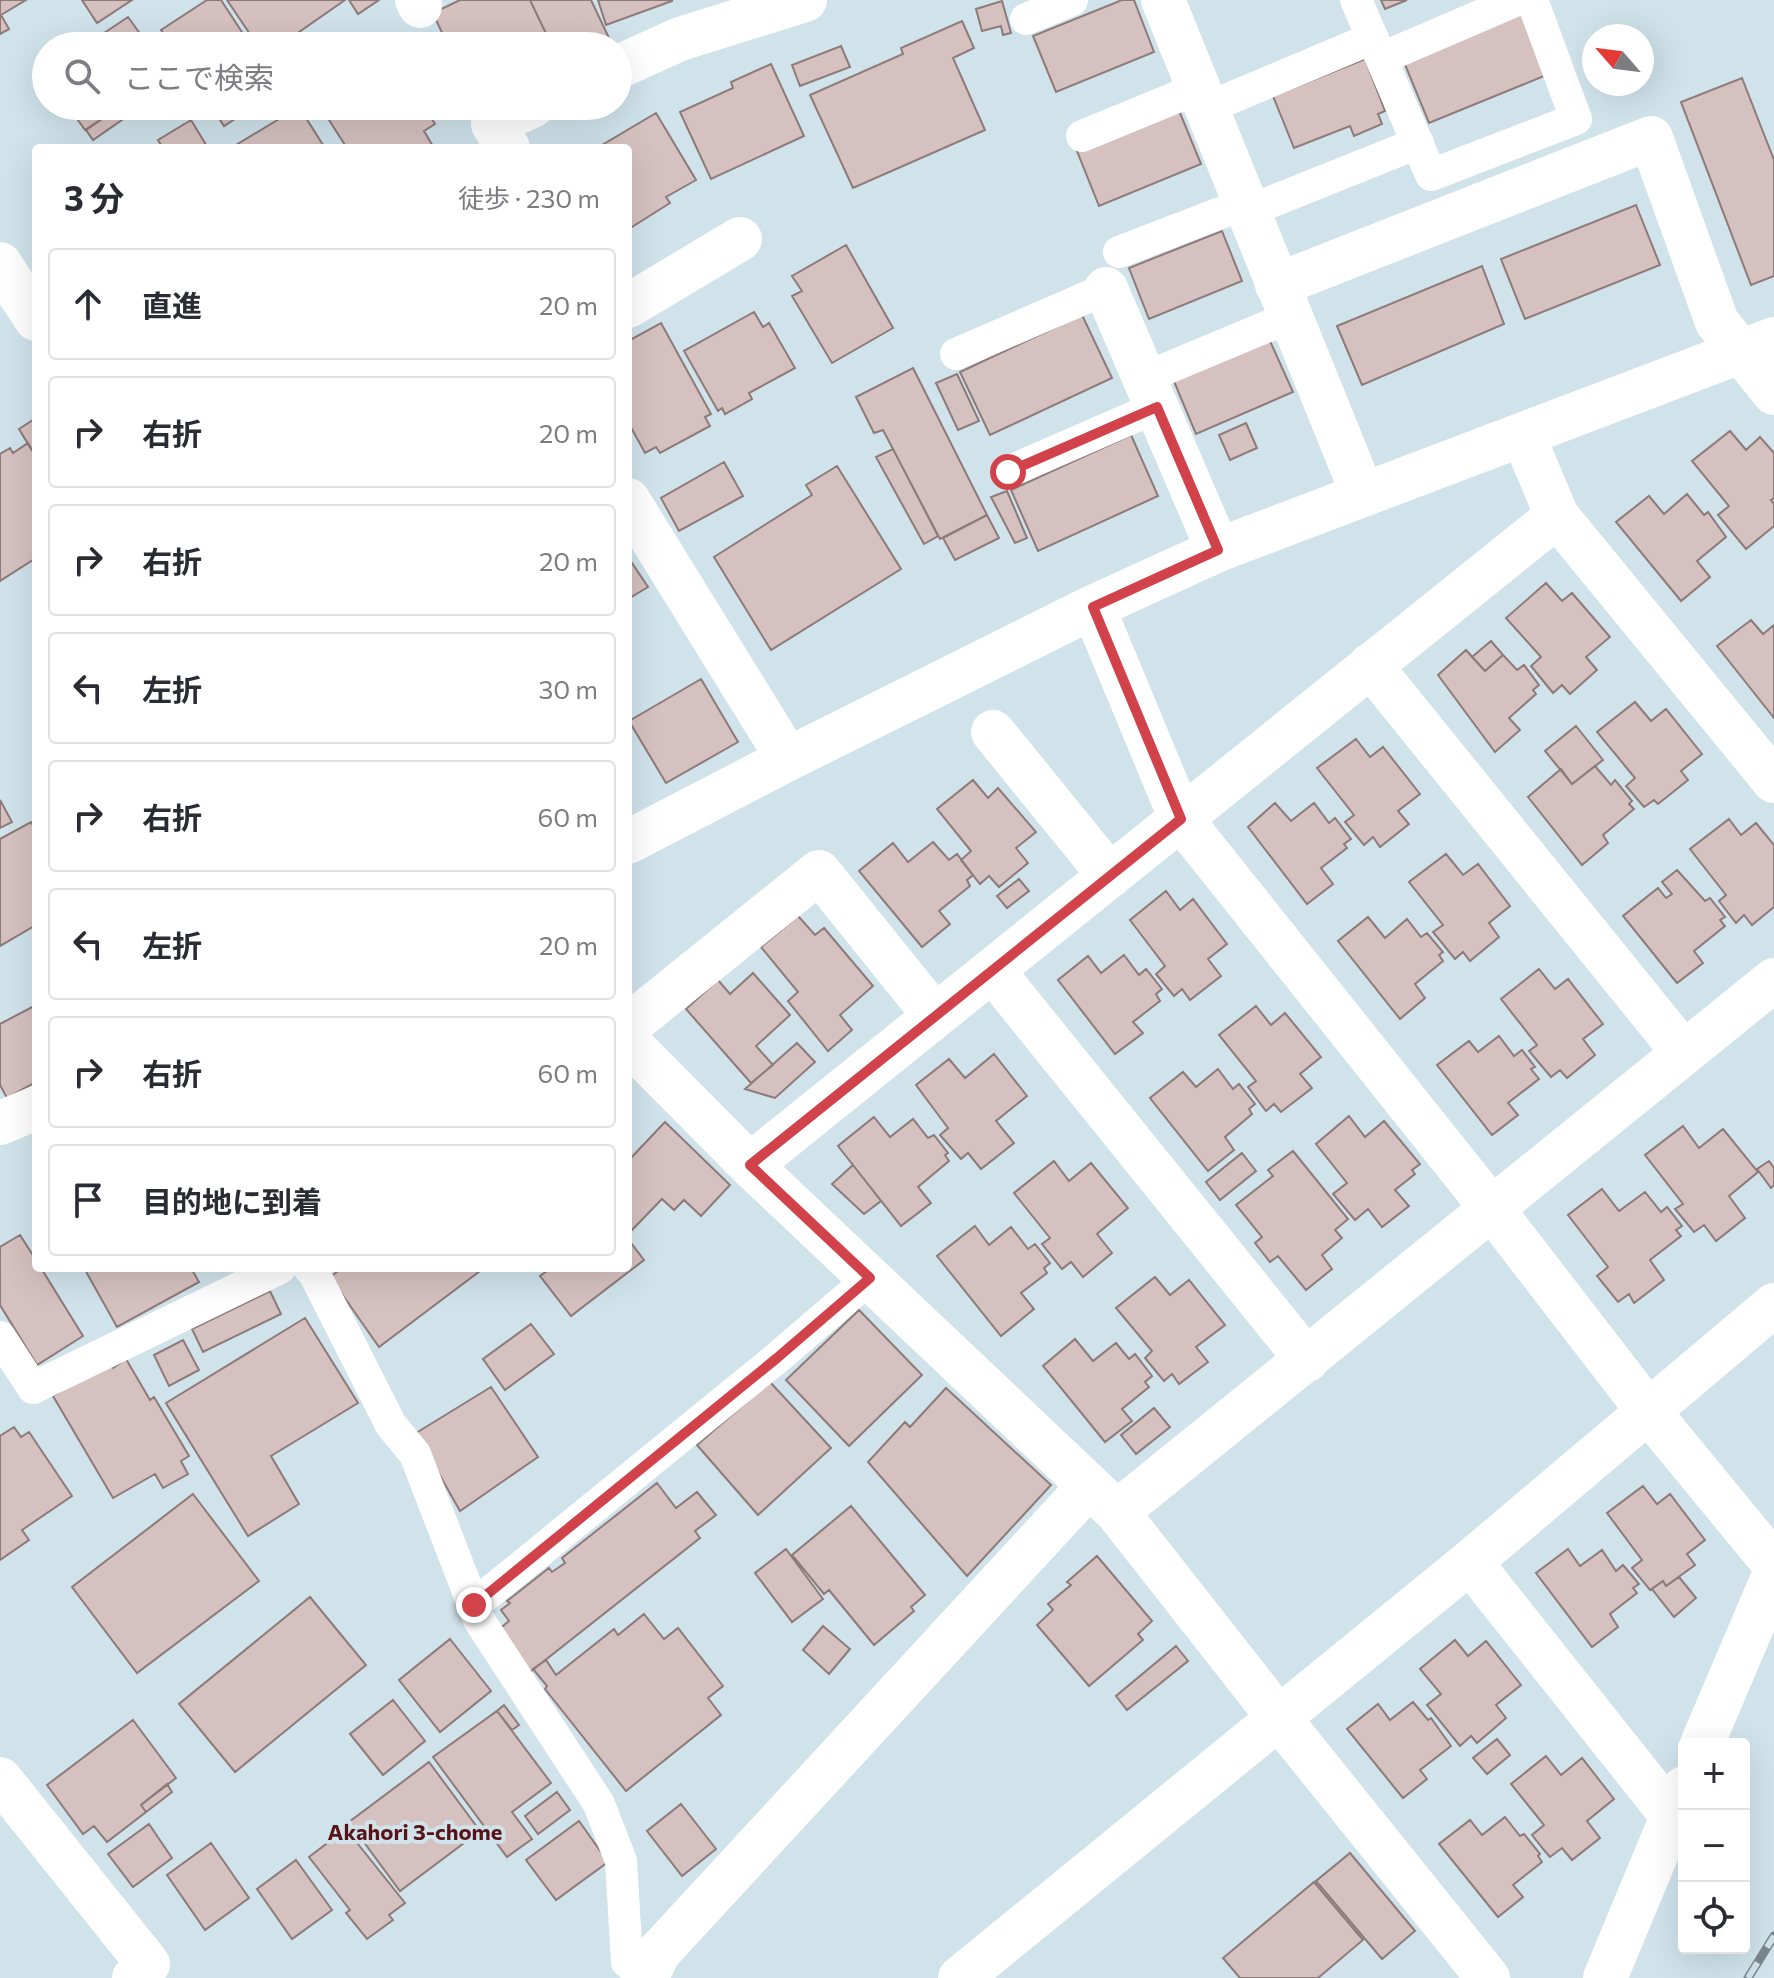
<!DOCTYPE html>
<html lang="ja">
<head>
<meta charset="utf-8">
<style>
  body { margin:0; font-family:Commissioner,"Noto Sans JP",sans-serif; background:#f2f2f3; color:#2b2b33 }
  .controls { position:absolute; right:24px; bottom:24px; display:grid; overflow:hidden; border-radius:8px; box-shadow:0 8px 32px #0002 }
  .controls button { width:72px; height:72px; display:grid; place-items:center; padding:0; border:0; border-bottom:2px solid #e1e1e2; background:#fff; color:#2b2b33; font:40px sans-serif }
  .compass { position:absolute; left:1582px; top:24px; width:72px; height:72px; border-radius:50%; background:#fff; box-shadow:0 8px 32px #0002; rotate:298deg }
  .stop { position:absolute; width:24px; height:24px; margin:-18px; border:6px solid #d2424a; border-radius:50%; background:#fff }
  .stop.end { background:#d2424a; border-color:#fff; box-shadow:0 2px 8px #0008 }
  .list { margin:0; padding:0; list-style:none }
  h2 { display:flex; justify-content:space-between; align-items:center; height:104px; margin:0; padding:0 32px; font-size:34px }
  h2 small { font-size:26px; font-weight:400; color:#7c7c81 }
  .list li { display:grid; grid-template-columns:52px 1fr auto; gap:24px; align-items:center; box-sizing:border-box; height:112px; margin:0 16px 16px; padding:0 16px; border:2px solid #e1e1e2; border-radius:8px }
  .list b { display:block; font-size:30px; white-space:nowrap }
  .list em { font-size:26px; font-style:normal; color:#7c7c81 }
  .icon { flex:none; width:44px; height:44px; fill:none; stroke:currentColor; stroke-width:2; stroke-linecap:round; stroke-linejoin:round }
  .map { position:relative; flex:none; width:1774px; height:1978px; overflow:hidden }
  .search { position:absolute; background:#fff; box-shadow:0 8px 32px #0002; left:32px; top:32px; width:600px; height:88px; display:flex; align-items:center; gap:20px; box-sizing:border-box; padding:0 28px; border-radius:44px; color:#7c7c81; font-size:30px }
  .panel { position:absolute; background:#fff; box-shadow:0 8px 32px #0002; left:32px; top:144px; width:600px; height:1128px; border-radius:8px }
  .map>svg:first-child { display:block }
  .building { fill:#d5c1c0; stroke:#8d7a79; stroke-width:2 }
  .lines { fill:none; stroke-linecap:round; stroke-linejoin:round }
  .lane { stroke:#fff; stroke-width:32 }
  .street { stroke:#fff; stroke-width:44 }
  .rail-casing { stroke:#7a878d; stroke-width:9 }
  .rail { stroke:#d0e3eb; stroke-width:6; stroke-dasharray:18; stroke-linecap:butt }
  .route { stroke:#d2424a; stroke-width:10 }
  .labels { text-anchor:middle; dominant-baseline:central; stroke-width:8; stroke-linejoin:round; paint-order:stroke }
  .neighbourhood-label { font-size:22px; font-weight:bold; fill:#581318; stroke:#d0e3eb }
</style>
</head>
<body>
<div class="map">
<svg width="1774" height="1978" viewBox="0 0 1774 1978">
  <rect width="100%" height="100%" fill="#d0e3eb"/>
  <!-- building -->
  <path class="building" d="M0,0H26L1,15L9,29L0,34Z
    M82,0H132L97,23Z
    M207,0H221L251,46H172L161,30Z
    M227,0H345L279,46H258Z
    M349,0H379L358,14Z
    M460,0H530L552,46H448L433,13Z
    M530,0H591L610,40L597,46H552Z
    M598,0H672V1L606,25Z
    M1122,0H1134L1154,52L1056,92L1033,36Z
    M1381,0H1407L1385,9Z
    M1002,1L1011,33L1003,35L1001,26L982,31L976,9Z
    M1529,11L1554,72L1429,123L1404,62Z
    M128,17L149,46H96L101,43L98,37Z
    M962,21L974,48L953,58L985,130L853,188L810,95L903,54L901,48Z
    M841,46L850,67L800,86L792,65Z
    M1365,59L1385,111L1378,114L1382,124L1354,136L1350,126L1294,148L1273,96Z
    M771,64L804,136L711,179L680,112L733,88L731,82Z
    M1742,78L1774,160V276L1751,285L1681,102Z
    M68,106H121L85,130Z
    M121,106H142L93,140L86,130Z
    M211,106H255L224,126Z
    M320,106H401L404,111L412,106H424L435,124L424,131L434,148H347Z
    M299,107L325,148H231Z
    M1178,108L1201,164L1099,206L1077,151Z
    M656,113L696,180L666,197L670,203L632,227L628,221V148H597Z
    M191,120L208,148H163L158,140Z
    M1636,205L1660,265L1525,319L1501,259Z
    M1222,231L1242,281L1149,319L1129,268Z
    M846,245L893,328L832,363L792,296L802,291L792,276Z
    M1482,266L1504,324L1362,385L1337,326Z
    M754,312L763,327L769,323L795,368L749,393L752,399L725,414L722,408L718,411L684,351Z
    M1082,315L1112,378L990,435L960,372Z
    M661,323L711,414L705,417L710,426L660,453L656,447L645,453L628,422V341Z
    M1270,341L1293,392L1196,434L1173,379Z
    M913,368L987,515L940,539L883,430L874,433L856,397Z
    M957,374L979,421L958,430L936,383Z
    M36,418V457L19,429Z
    M1246,423L1257,448L1230,460L1219,435Z
    M1730,431L1746,450L1760,437L1774,453V498L1771,500L1774,504V526L1746,549L1718,515L1729,506L1692,461Z
    M1131,435L1158,496L1038,551L1011,490Z
    M28,443L36,457V558L0,581V454L10,448L13,453Z
    M893,449L938,536L924,544L876,457Z
    M724,462L743,496L679,531L661,498Z
    M837,466L901,569L771,650L714,557L812,495L806,485Z
    M1007,491L1027,538L1015,543L991,497Z
    M1687,494L1704,515L1708,512L1726,537L1697,561L1710,577L1681,601L1616,522L1649,496L1664,514Z
    M987,515L999,538L955,560L943,538Z
    M628,557L648,587L628,599Z
    M1546,583L1562,601L1572,593L1610,637L1586,657L1597,670L1570,694L1562,685L1553,693L1531,666L1541,657L1506,618Z
    M1751,620L1763,634L1774,625V718L1717,646Z
    M1491,641L1503,655L1485,671L1472,657Z
    M1466,650L1485,671L1503,655L1517,670L1524,665L1539,685L1533,690L1536,694L1509,718L1520,730L1495,752L1438,675Z
    M701,679L738,742L666,783L629,721Z
    M1635,702L1651,721L1666,709L1702,754L1681,771L1688,780L1658,804L1654,800L1644,807L1626,786L1635,778L1597,732Z
    M1576,726L1603,760L1572,784L1545,751Z
    M1356,739L1370,757L1383,747L1420,794L1398,811L1409,824L1380,847L1373,837L1364,845L1345,822L1354,815L1317,768Z
    M1595,766L1611,785L1615,780L1632,801L1629,804L1634,809L1603,835L1608,843L1582,865L1528,797L1561,769L1572,784Z
    M973,780L988,798L998,788L1036,832L1016,848L1028,863L999,887L989,876L980,884L961,860L971,851L937,809Z
    M0,800L12,822L0,828Z
    M1275,803L1291,821L1314,803L1329,823L1335,818L1351,839L1344,844L1347,848L1321,868L1333,884L1307,904L1248,827Z
    M1729,819L1741,835L1756,823L1774,845V907L1752,925L1744,915L1736,923L1719,901L1726,895L1690,849Z
    M31,822L36,831V925L0,946V839Z
    M933,842L949,860L957,854L973,875L967,880L970,886L939,911L950,924L922,947L859,871L893,843L908,862Z
    M1446,854L1463,875L1478,864L1510,906L1489,923L1499,937L1470,961L1463,952L1455,959L1433,932L1443,925L1409,882Z
    M1677,870L1705,901L1710,898L1725,917L1720,920L1725,926L1694,951L1703,963L1677,983L1623,916L1658,888L1666,898L1672,894L1662,882Z
    M1019,879L1029,891L1007,908L997,896Z
    M1166,891L1180,910L1193,899L1227,944L1208,959L1221,976L1190,1000L1182,989L1174,996L1156,974L1165,966L1130,920Z
    M798,916L815,935L824,928L873,986L840,1015L852,1030L828,1051L788,1001L798,992L761,947Z
    M1368,917L1385,938L1407,919L1421,937L1427,933L1443,952L1439,955L1443,961L1415,984L1425,998L1400,1019L1338,941Z
    M1124,955L1139,975L1146,969L1162,989L1156,994L1160,1001L1133,1022L1143,1033L1115,1054L1058,980L1088,956L1101,973Z
    M1539,969L1555,989L1568,979L1603,1024L1583,1039L1595,1055L1567,1078L1560,1070L1551,1077L1529,1051L1537,1045L1501,999Z
    M753,973L790,1015L756,1046L773,1065L751,1083L686,1009L718,980L730,994Z
    M36,1005V1082L7,1098L0,1085V1024Z
    M1256,1006L1271,1025L1285,1013L1321,1057L1300,1074L1312,1088L1281,1112L1274,1104L1266,1111L1248,1087L1256,1081L1219,1035Z
    M1499,1036L1514,1056L1522,1050L1535,1067L1531,1069L1539,1079L1508,1103L1518,1115L1492,1135L1437,1065L1469,1041L1478,1052Z
    M797,1043L815,1062L775,1098L745,1089Z
    M994,1054L1027,1096L996,1121L1014,1143L981,1169L968,1153L961,1159L940,1135L948,1128L916,1085L949,1059L965,1078Z
    M1218,1069L1233,1089L1239,1084L1255,1104L1249,1109L1252,1114L1225,1137L1234,1150L1208,1171L1150,1098L1183,1072L1196,1087Z
    M1349,1116L1365,1137L1384,1121L1420,1164L1412,1170L1415,1174L1395,1190L1409,1206L1382,1227L1368,1209L1355,1220L1333,1194L1347,1183L1316,1144Z
    M874,1117L890,1137L913,1119L928,1138L934,1135L948,1153L945,1155L949,1161L918,1187L931,1203L901,1226L838,1146Z
    M665,1122L730,1185L701,1216L684,1200L674,1210L662,1199L632,1230L628,1226V1161Z
    M1683,1126L1699,1148L1723,1129L1758,1172L1729,1196L1745,1218L1716,1241L1704,1225L1694,1232L1675,1209L1683,1204L1645,1155Z
    M1293,1151L1348,1219L1335,1230L1342,1238L1322,1255L1332,1269L1306,1290L1278,1256L1270,1262L1255,1243L1262,1237L1236,1205L1273,1176L1268,1170Z
    M1242,1153L1256,1171L1220,1200L1206,1182Z
    M1054,1161L1069,1181L1091,1163L1128,1208L1097,1234L1112,1253L1083,1277L1071,1262L1062,1269L1042,1244L1050,1238L1014,1193Z
    M1769,1161L1774,1168V1185L1771,1188L1757,1169Z
    M853,1165L881,1201L864,1214L832,1184Z
    M1602,1189L1619,1211L1645,1192L1661,1212L1667,1207L1682,1226L1676,1230L1681,1236L1650,1260L1664,1280L1634,1303L1629,1294L1618,1302L1597,1276L1608,1267L1568,1215Z
    M975,1226L989,1245L1011,1227L1028,1249L1035,1244L1050,1263L1044,1268L1047,1273L1021,1293L1034,1309L1001,1336L937,1256Z
    M20,1235L36,1260V1268H41L83,1336L37,1365L0,1305V1247Z
    M628,1239L644,1260L571,1316L540,1276L551,1268H628Z
    M84,1268H191L199,1282L117,1327Z
    M342,1268H484L379,1347L330,1277Z
    M1155,1277L1170,1295L1189,1280L1225,1325L1196,1347L1208,1362L1179,1384L1172,1374L1164,1381L1145,1358L1152,1351L1116,1308Z
    M270,1291L281,1314L203,1352L192,1329Z
    M859,1310L922,1375L849,1446L786,1380Z
    M305,1318L358,1403L271,1456L299,1504L248,1536L166,1403Z
    M531,1324L554,1354L505,1390L483,1359Z
    M1075,1339L1093,1361L1116,1343L1129,1359L1135,1354L1152,1376L1145,1382L1149,1387L1122,1409L1132,1421L1105,1442L1043,1366Z
    M183,1340L199,1370L169,1386L154,1355Z
    M126,1359L150,1400L154,1397L189,1456L181,1461L188,1474L163,1488L155,1474L113,1498L53,1396L109,1363L113,1368Z
    M770,1382L831,1448L758,1515L697,1445Z
    M491,1387L538,1457L460,1511L416,1433Z
    M946,1388L1051,1485L967,1576L868,1462L905,1422L910,1427Z
    M1154,1408L1170,1427L1136,1454L1121,1435Z
    M14,1427L21,1437L29,1432L72,1496L22,1530L29,1540L0,1560V1436Z
    M657,1483L676,1508L697,1492L716,1515L695,1531L700,1538L530,1672L497,1631L509,1621L501,1610L510,1603L507,1601L549,1568L552,1572L565,1563L562,1558Z
    M1643,1486L1657,1504L1670,1494L1705,1540L1687,1554L1695,1565L1666,1586L1663,1581L1650,1590L1632,1568L1642,1560L1607,1513Z
    M193,1494L259,1581L137,1673L72,1587Z
    M851,1506L925,1595L911,1607L914,1611L874,1645L829,1590L824,1594L792,1555Z
    M786,1549L823,1599L792,1622L755,1573Z
    M1568,1549L1580,1566L1602,1550L1616,1571L1623,1565L1639,1584L1633,1588L1637,1593L1610,1614L1618,1627L1592,1647L1536,1573Z
    M1097,1556L1152,1621L1138,1634L1143,1640L1089,1686L1037,1625L1053,1610L1048,1604L1071,1585L1067,1582Z
    M1679,1577L1696,1598L1674,1617L1652,1589L1663,1581L1666,1586Z
    M310,1597L366,1665L235,1772L179,1704Z
    M644,1614L664,1639L678,1628L723,1686L708,1698L721,1715L626,1791L545,1689L547,1686L533,1669L546,1660L556,1675L614,1629L618,1635Z
    M823,1626L850,1649L829,1674L803,1650Z
    M450,1639L491,1691L440,1732L399,1680Z
    M1455,1640L1468,1656L1486,1641L1521,1685L1496,1705L1506,1718L1477,1743L1471,1736L1460,1746L1427,1705L1441,1694L1420,1669Z
    M1176,1646L1188,1661L1127,1710L1116,1696Z
    M393,1700L425,1741L383,1775L350,1734Z
    M1413,1702L1428,1720L1431,1718L1451,1746L1420,1770L1427,1779L1403,1798L1347,1729L1378,1704L1390,1720Z
    M504,1705L519,1725L512,1730L497,1711Z
    M497,1711L551,1783L512,1812L532,1839L507,1857L433,1757Z
    M133,1720L176,1778L141,1805L146,1812L107,1842L94,1826L83,1834L47,1785Z
    M1497,1739L1510,1755L1487,1774L1473,1758Z
    M1546,1756L1561,1775L1582,1758L1614,1799L1587,1821L1600,1838L1572,1860L1562,1848L1550,1857L1544,1850L1532,1835L1544,1825L1511,1784Z
    M429,1762L480,1831L400,1891L349,1822Z
    M167,1784L172,1792L146,1812L141,1805Z
    M557,1792L570,1810L538,1834L525,1816Z
    M681,1804L716,1849L682,1876L647,1831Z
    M1505,1817L1520,1836L1524,1834L1540,1854L1538,1856L1542,1862L1513,1885L1523,1897L1498,1917L1439,1844L1470,1820L1482,1835Z
    M579,1821L608,1862L556,1900L526,1860Z
    M149,1824L172,1858L133,1887L108,1854Z
    M346,1829L405,1903L389,1915L393,1920L367,1939L346,1913L350,1910L309,1857Z
    M211,1843L249,1898L205,1930L167,1875Z
    M1350,1853L1415,1931L1382,1959L1316,1881Z
    M296,1860L332,1910L292,1939L257,1889Z
    M1314,1882L1363,1940L1318,1978H1240L1223,1958Z"/>
  <g class="lines">
    <!-- lane -->
    <path class="lane" d="M1356,0L1431,175L1576,119L1532,0
      M1026,19L1072,0
      M1382,58L1517,0
      M1207,108L1373,38
      M1082,136L1199,88
      M1248,211L1418,143
      M1119,252L1244,204
      M956,354L1106,289
      M1144,378L1290,317
      M1008,472L1157,407
      M309,1268L314,1273L391,1425L415,1454L479,1620L599,1804L621,1861L627,1962L647,1977
      M0,1337L33,1388L280,1268
      M474,1605L777,1358L870,1278"/>
    <!-- street -->
    <path class="street" d="M417,0L420,6
      M1163,0L1363,495
      M618,67L680,39L805,0
      M508,148L493,124L532,106
      M0,264L36,319
      M1277,285L1651,138L1717,322L1774,393
      M1106,289L1218,550
      M628,306L740,239
      M1523,435L1557,516L1774,781
      M628,500L788,759
      M1093,607L1181,819L1493,1210L1648,1411L1774,1564
      M1370,665L1683,1052
      M993,732L1110,876
      M628,842L788,759L1093,607L1218,550L1774,339
      M993,971L1307,1360
      M628,1026L819,872L935,1016
      M628,1042L750,1165L1117,1512L1278,1717L1488,1978
      M0,1123L36,1108
      M750,1165L1557,516
      M1117,1512L1774,980
      M1470,1562L1672,1816
      M1702,1744L1774,1575
      M0,1779L148,1964L134,1978
      M646,1978L659,1952L1089,1486
      M960,1978L1470,1562L1774,1305
      M1605,1978L1684,1788"/>
    <!-- rail casing -->
    <g class="rail-casing">
      <path id="rail" d="M1748,1978L1774,1936"/>
    </g>
    <!-- rail -->
    <use href="#rail" class="rail"/>
  </g>
  <g class="lines">
    <!-- route -->
    <path class="route" d="M474,1605L777,1358L870,1278L750,1165L1181,819L1093,607L1218,550L1157,407L1008,472"/>
  </g>
  <g class="labels">
    <!-- neighbourhood labels -->
    <g class="neighbourhood-label">
      <text x="415" y="1831">Akahori 3-chome</text>
    </g>
  </g>
</svg>
<div class="controls">
<button>+</button>
<button>−</button>
<button><svg class="icon" aria-label="locate" viewBox="0 0 24 24"><circle cx="12" cy="12" r="6"/><path d="M12 2v4M12 18v4M2 12h4M18 12h4"/></svg></button>
</div>
<svg class="compass" viewBox="-18 -18 36 36"><path d="M0-13l5 13h-10z" fill="#e53935"/><path d="M0 13l5-13h-10z" fill="#7c7c81"/></svg>
<div class="stop" style="left:1008px;top:472px"></div>
<div class="stop end" style="left:474px;top:1605px"></div>
<div class="search"><svg class="icon" aria-label="search" viewBox="0 0 24 24"><circle cx="10" cy="10" r="6"/><path d="M15 15l6 6"/></svg>ここで検索</div>
<section class="panel">
<h2>3 分<small>徒歩 · 230 m</small></h2>
<ul class="list">
<li><svg class="icon" aria-label="ahead" viewBox="0 0 24 24"><path d="M12 20V5M6 11l6-6 6 6"/></svg><div><b>直進</b></div><em>20 m</em></li>
<li><svg class="icon" aria-label="right" viewBox="0 0 24 24"><path d="M7 20v-9h11M14 6l5 5-5 5"/></svg><div><b>右折</b></div><em>20 m</em></li>
<li><svg class="icon" aria-label="right" viewBox="0 0 24 24"><path d="M7 20v-9h11M14 6l5 5-5 5"/></svg><div><b>右折</b></div><em>20 m</em></li>
<li><svg class="icon" aria-label="left" viewBox="0 0 24 24"><path d="M17 20v-9H6M10 6l-5 5 5 5"/></svg><div><b>左折</b></div><em>30 m</em></li>
<li><svg class="icon" aria-label="right" viewBox="0 0 24 24"><path d="M7 20v-9h11M14 6l5 5-5 5"/></svg><div><b>右折</b></div><em>60 m</em></li>
<li><svg class="icon" aria-label="left" viewBox="0 0 24 24"><path d="M17 20v-9H6M10 6l-5 5 5 5"/></svg><div><b>左折</b></div><em>20 m</em></li>
<li><svg class="icon" aria-label="right" viewBox="0 0 24 24"><path d="M7 20v-9h11M14 6l5 5-5 5"/></svg><div><b>右折</b></div><em>60 m</em></li>
<li><svg class="icon" aria-label="arrive" viewBox="0 0 24 24"><path d="M6 21V4h12l-3 4 3 4H6"/></svg><div><b>目的地に到着</b></div></li>
</ul>
</section>
</div>
</body>
</html>
